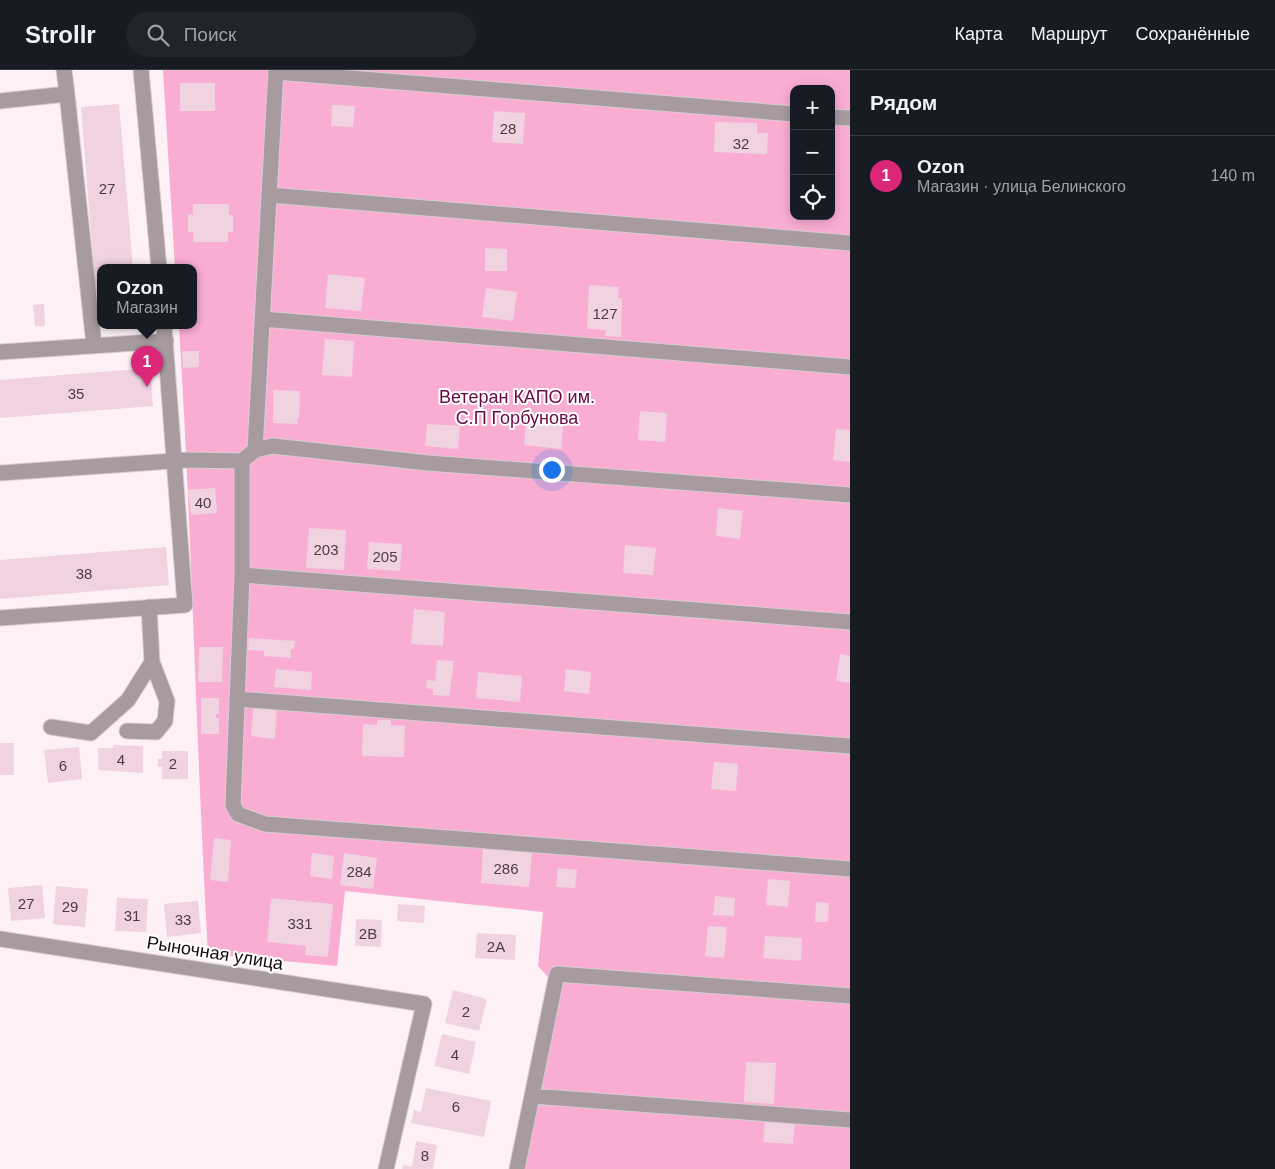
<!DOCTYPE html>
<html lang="ru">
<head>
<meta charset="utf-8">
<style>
  body { margin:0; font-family:Arial,sans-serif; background:#20242c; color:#f1f3f6 }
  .controls { position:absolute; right:15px; top:15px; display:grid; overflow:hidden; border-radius:10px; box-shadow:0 2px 12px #0003 }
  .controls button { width:45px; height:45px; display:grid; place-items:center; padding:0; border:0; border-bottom:1px solid #363941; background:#171b24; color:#f1f3f6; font:25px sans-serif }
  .you { position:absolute; left:551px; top:399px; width:18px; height:18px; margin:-12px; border:4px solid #fff; border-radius:50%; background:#1a73e8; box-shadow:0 0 0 8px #1a73e833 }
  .badge { display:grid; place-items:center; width:32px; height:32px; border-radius:50%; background:#db2777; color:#fff; font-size:16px; font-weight:700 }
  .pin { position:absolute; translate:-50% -41px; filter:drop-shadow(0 1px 2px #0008) }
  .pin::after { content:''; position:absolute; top:26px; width:18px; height:15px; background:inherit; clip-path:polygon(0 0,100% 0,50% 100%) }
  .popup { position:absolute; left:97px; top:194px; width:100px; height:65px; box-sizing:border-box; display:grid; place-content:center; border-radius:10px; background:#171b24; filter:drop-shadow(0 1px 4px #0005); font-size:16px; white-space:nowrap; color:#9ea1a6 }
  .popup b { font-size:19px; color:#f1f3f6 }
  .popup::after { content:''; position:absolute; left:50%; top:100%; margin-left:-10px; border:10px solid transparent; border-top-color:#171b24 }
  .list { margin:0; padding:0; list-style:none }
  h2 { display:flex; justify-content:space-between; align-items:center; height:65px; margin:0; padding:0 20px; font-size:21px }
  h2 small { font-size:16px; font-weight:400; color:#9ea1a6 }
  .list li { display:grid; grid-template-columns:32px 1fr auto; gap:15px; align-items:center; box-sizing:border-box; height:80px; padding:0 20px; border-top:1px solid #363941 }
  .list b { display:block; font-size:19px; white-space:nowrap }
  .list p { margin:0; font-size:16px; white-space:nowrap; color:#9ea1a6 }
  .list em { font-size:16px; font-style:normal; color:#9ea1a6 }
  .icon { flex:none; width:28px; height:28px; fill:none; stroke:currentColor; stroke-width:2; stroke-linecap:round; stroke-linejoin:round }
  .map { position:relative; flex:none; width:850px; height:1099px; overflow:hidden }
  header { display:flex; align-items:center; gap:30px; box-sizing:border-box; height:70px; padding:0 25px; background:#171b24; border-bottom:1px solid #363941 }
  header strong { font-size:24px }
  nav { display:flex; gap:28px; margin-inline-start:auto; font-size:18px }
  .search { width:350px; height:45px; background:#20242c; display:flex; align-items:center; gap:12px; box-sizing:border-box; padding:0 18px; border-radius:28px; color:#9ea1a6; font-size:19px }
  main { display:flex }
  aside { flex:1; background:#171b24 }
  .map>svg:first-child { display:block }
  .green { fill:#faadd3; fill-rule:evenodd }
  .building { fill:#f0d2e0 }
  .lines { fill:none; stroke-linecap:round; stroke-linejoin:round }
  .minor-casing { stroke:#d8ccd1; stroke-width:17 }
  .minor { stroke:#a79ba0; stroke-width:15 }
  .labels { text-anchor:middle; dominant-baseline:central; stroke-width:4; stroke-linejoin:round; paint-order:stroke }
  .number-label { font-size:15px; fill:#4b3c43 }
  .park-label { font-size:18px; fill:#670945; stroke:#fff }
  .street-label { font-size:18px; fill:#140a0f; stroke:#fff }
</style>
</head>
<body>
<header>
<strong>Strollr</strong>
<div class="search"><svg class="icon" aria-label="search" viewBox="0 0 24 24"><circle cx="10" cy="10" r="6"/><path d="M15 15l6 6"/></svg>Поиск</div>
<nav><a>Карта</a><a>Маршрут</a><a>Сохранённые</a></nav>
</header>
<main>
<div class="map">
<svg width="850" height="1099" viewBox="0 0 850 1099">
  <rect width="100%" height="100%" fill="#fdf1f6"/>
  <!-- green -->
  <path class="green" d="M163,0H850V1099H510L548,907L538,896L543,842L345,821L337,896L208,884C196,675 192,465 179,256H193V198H175ZM794,19H831V146H794Z"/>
  <!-- building -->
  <path class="building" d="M180,13H215V41H180Z
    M119,34L133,198H101V253H98L81,37Z
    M332,35L355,36L353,57L331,56Z
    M494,41L525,43L523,74L492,72Z
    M715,52L757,53V63H768L767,84L714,82Z
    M193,134H229V145H233V162H228V172H193V162H188V144L193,145Z
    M485,178L507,179V201H485Z
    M328,204L365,208L361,241L325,238Z
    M589,215L619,217L618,228H622L621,267L605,266L606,260L587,259Z
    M486,218L517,222L513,251L482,247Z
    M44,234L45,256H35L33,235Z
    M325,269L354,271L352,307L322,305Z
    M182,281H199V297L183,298Z
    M150,298L153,336L0,348V310Z
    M273,320L300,321L299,348H297V354L273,353Z
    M640,341L667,343L665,372L638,370Z
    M527,345L564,348L561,379L524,375Z
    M427,354L460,356L458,379L425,376Z
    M836,359L850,360V392L833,390Z
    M215,418L217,443L191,445L188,420Z
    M718,438L743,441L740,469L716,466Z
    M309,458L346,460L344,500L306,498Z
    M369,472L402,474L400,501L367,499Z
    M625,475L656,478L653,505L623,503Z
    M166,477L169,515L0,529V490Z
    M414,539L445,542L443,576L411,574Z
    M249,568L295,571L294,579H291V588L264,586V581L248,580Z
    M199,577H223L222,612H198Z
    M840,584L850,586V613L836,611Z
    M437,590L454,591L449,626L433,625V619L426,618L427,610L435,611Z
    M276,599L312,602L311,620L274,617Z
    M566,599L591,602L589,624L564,621Z
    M478,602L522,606L520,632L476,628Z
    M201,628H219V644H216V648H219V664H201Z
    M254,631L277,633L275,669L251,666Z
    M377,650H391V655L405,656L404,687L362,686L363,654L377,655Z
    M0,673H14V705H0Z
    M113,675L143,676V703L98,700V678H113Z
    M79,677L82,709L48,713L44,680Z
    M162,681H188V709H162V697H158V689H162Z
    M714,692L738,694L736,721L711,719Z
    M214,768L231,770L228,812L210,810Z
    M483,778L532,782L529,817L481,813Z
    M312,783L334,786L332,809L310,806Z
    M344,783L377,788L373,819L340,815Z
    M558,798L577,800L575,818L556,817Z
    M768,809L790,811L788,837L766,835Z
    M42,815L45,848L11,851L8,818Z
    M56,816L88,819L85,857L53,854Z
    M715,826L735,828L734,846L713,845Z
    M117,828L148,829L146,862L115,861Z
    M271,828L333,834L328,887L305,885L306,876L267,872Z
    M198,831L201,863L167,867L164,834Z
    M816,832L829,833L828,852H815Z
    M398,834L425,836L424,853L397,851Z
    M356,849L382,850L381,877L355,876Z
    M708,856L727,857L724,888L705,886Z
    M477,863L516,865L515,890L475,888Z
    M765,866L802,868L801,891L763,888Z
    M453,920L487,929L479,961L445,953Z
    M442,964L476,972L469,1004L434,996Z
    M746,992L776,993L774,1034L744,1032Z
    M426,1018L491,1031L484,1067L411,1053L414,1040L421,1042Z
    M765,1048L795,1051L793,1074L763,1072Z
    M416,1071L437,1075L433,1099H402L403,1095L412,1097Z"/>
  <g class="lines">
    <!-- minor casing -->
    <g class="minor-casing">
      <path id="minor" d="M64,0L67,24
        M141,0L159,198
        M276,0L255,380L242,391V505L233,735L238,744L265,754L850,799
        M276,2L794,44
        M0,31L67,24L94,275
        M831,47L850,48
        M269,125L850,173
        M262,249L850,297
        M0,282L166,271
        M255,380L273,376L428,393L850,425
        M0,403L187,390L242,391
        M242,505L850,552
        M0,548L185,535L164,256
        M237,629L850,676
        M51,657L91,663L128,630L152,592L149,537
        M127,661L156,662L165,651L167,631L152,592
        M0,869L424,934L386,1099
        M532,1026L850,1050
        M517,1099L557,904L850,926"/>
    </g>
    <!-- minor -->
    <use href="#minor" class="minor"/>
  </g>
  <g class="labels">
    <!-- number labels -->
    <g class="number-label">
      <text x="508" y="58">28</text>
      <text x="741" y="73">32</text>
      <text x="107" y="118">27</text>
      <text x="605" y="243">127</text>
      <text x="76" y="323">35</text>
      <text x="203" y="432">40</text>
      <text x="326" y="479">203</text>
      <text x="385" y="486">205</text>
      <text x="84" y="503">38</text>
      <text x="121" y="689">4</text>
      <text x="173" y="693">2</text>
      <text x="63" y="695">6</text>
      <text x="506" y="798">286</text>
      <text x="359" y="801">284</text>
      <text x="26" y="833">27</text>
      <text x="70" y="836">29</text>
      <text x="132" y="845">31</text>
      <text x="183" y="849">33</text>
      <text x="300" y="853">331</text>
      <text x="368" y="863">2В</text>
      <text x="496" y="876">2А</text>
      <text x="466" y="941">2</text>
      <text x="455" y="984">4</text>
      <text x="456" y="1036">6</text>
      <text x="425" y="1085">8</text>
    </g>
    <!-- park labels -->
    <g class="park-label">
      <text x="517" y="327">Ветеран КАПО им.<tspan x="517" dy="21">С.П Горбунова</tspan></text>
    </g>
    <!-- street labels -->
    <g class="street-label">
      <text transform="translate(215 883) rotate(9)">Рыночная улица</text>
    </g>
  </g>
</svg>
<div class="controls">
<button>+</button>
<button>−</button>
<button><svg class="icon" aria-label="locate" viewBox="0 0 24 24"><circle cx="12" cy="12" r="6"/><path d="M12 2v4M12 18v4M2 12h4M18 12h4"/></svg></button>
</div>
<div class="you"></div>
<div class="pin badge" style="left:147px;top:317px">1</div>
<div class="popup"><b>Ozon</b>Магазин</div>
</div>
<aside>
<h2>Рядом<small></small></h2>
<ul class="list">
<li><span class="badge">1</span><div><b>Ozon</b><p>Магазин · улица Белинского</p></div><em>140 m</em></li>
</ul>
</aside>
</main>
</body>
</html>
